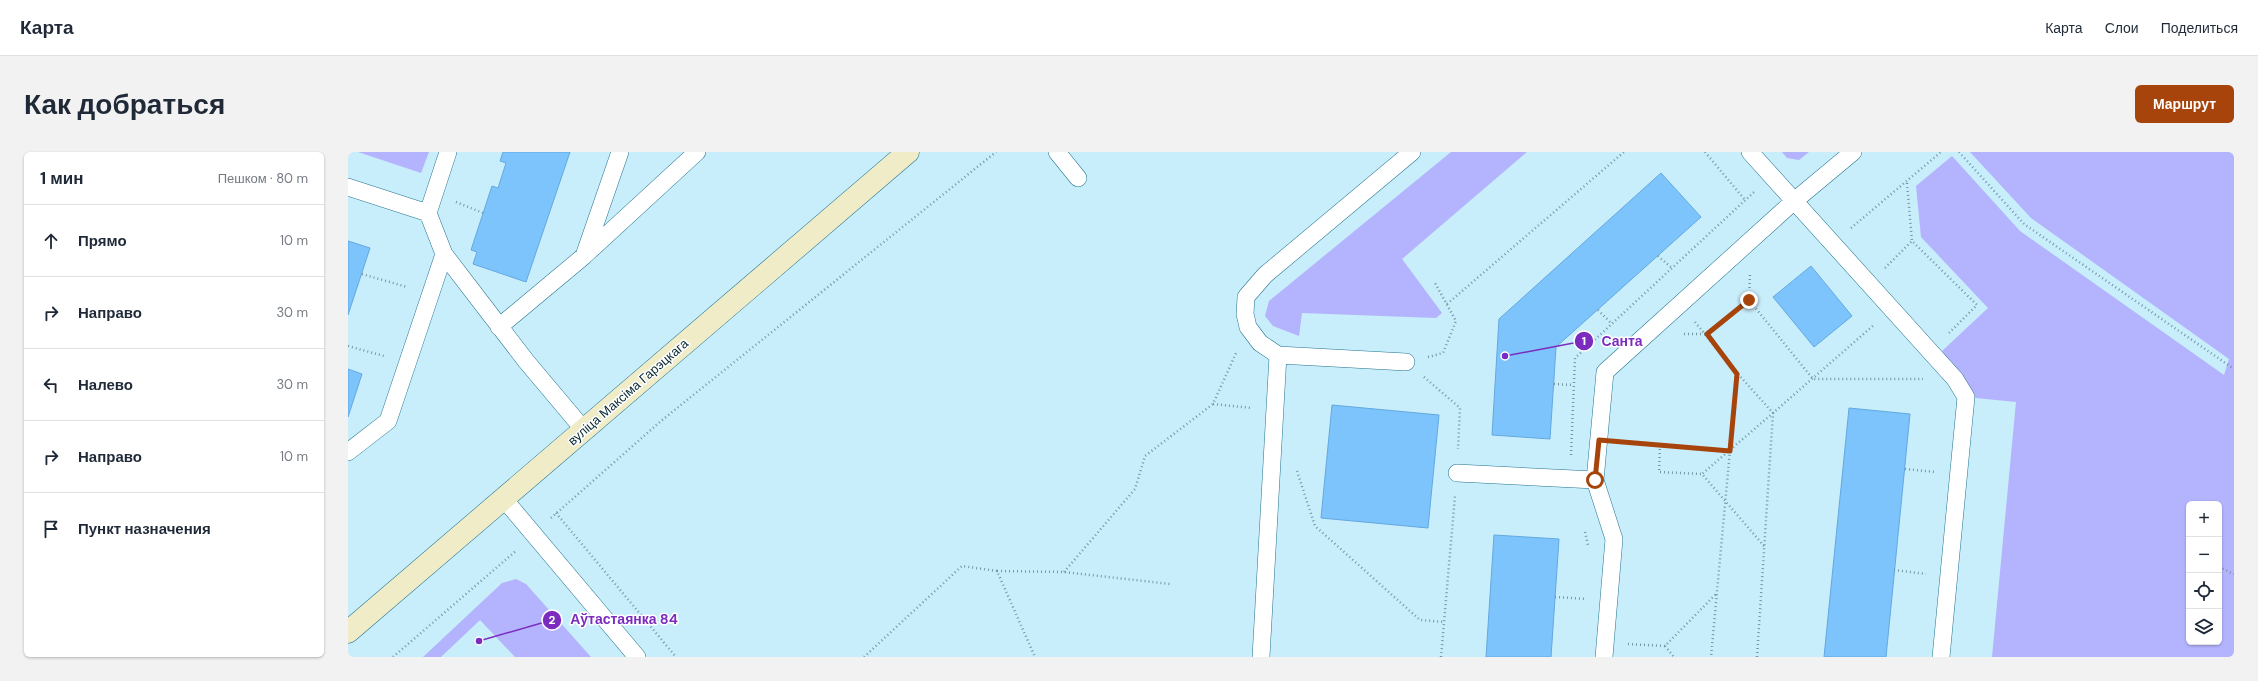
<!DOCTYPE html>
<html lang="ru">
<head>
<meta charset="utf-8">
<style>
  body { margin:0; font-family:"DM Sans",sans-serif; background:#f2f2f3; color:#1f2937 }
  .controls { position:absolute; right:12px; bottom:12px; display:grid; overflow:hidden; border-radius:6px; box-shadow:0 1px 3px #0004 }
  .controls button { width:36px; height:36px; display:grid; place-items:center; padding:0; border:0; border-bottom:1px solid #e0e1e3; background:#fff; color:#1f2937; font:20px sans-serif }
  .stop { position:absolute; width:12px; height:12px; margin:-9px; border:3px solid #a7440b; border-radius:50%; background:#fff }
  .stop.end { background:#a7440b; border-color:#fff; box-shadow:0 1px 4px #0008 }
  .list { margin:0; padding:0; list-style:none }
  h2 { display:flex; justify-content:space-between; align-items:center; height:52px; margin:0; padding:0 16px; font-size:17px }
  h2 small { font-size:13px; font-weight:400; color:#747a83 }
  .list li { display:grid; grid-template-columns:26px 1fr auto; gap:12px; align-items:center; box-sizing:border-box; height:72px; padding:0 16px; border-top:1px solid #e0e1e3 }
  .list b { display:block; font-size:15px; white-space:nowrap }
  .list em { font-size:13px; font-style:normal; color:#747a83 }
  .icon { flex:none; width:22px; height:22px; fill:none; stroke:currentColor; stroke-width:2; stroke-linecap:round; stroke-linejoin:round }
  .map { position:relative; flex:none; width:1886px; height:505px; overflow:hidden; border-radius:6px }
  header { display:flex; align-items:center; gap:24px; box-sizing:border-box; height:56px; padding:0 20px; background:#fff; border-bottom:1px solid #e0e1e3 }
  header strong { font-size:19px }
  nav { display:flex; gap:22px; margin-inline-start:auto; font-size:14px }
  .intro { display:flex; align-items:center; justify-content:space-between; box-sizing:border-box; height:96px; padding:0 24px }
  h1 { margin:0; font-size:28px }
  .button { padding:10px 18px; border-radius:6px; background:#a7440b; color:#fff; font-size:14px; font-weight:700 }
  main { display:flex; gap:24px; padding:0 24px }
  aside { flex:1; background:#fff; border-radius:6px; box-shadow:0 1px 3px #0004 }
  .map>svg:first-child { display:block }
  .green { fill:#b4b3fd; fill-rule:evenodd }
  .building { fill:#7dc4fd; stroke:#63a8df }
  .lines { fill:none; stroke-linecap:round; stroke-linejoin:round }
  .service-casing { stroke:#23748f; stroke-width:18 }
  .secondary-casing { stroke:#23748f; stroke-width:23 }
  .path { stroke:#7497a4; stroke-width:2.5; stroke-dasharray:1 3; stroke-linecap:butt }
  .service { stroke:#fff; stroke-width:17 }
  .secondary { stroke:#efecc7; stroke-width:22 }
  .route { stroke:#a7440b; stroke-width:5 }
  .labels { text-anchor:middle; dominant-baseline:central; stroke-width:3; stroke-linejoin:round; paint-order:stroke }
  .street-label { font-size:13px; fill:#072934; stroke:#fff }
  .leader { fill:none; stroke:#7b2cbf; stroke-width:1.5 }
  .callout-dot { fill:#7b2cbf; stroke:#fff; stroke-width:1.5 }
  .mark-label { font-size:12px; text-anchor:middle; font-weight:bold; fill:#fff }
  .callout-label { font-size:14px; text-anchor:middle; font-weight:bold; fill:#7b2cbf; stroke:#fff; stroke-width:3; stroke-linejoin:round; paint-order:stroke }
</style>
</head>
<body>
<header>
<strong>Карта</strong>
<nav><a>Карта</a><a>Слои</a><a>Поделиться</a></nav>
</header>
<div class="intro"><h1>Как добраться</h1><a class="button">Маршрут</a></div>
<main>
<aside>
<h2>1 мин<small>Пешком · 80 m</small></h2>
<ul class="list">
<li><svg class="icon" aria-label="ahead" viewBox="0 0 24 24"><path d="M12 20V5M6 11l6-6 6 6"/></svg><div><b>Прямо</b></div><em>10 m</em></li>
<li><svg class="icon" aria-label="right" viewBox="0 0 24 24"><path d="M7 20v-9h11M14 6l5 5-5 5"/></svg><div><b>Направо</b></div><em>30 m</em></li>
<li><svg class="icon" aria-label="left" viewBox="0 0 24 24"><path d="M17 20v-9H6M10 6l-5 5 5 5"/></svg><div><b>Налево</b></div><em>30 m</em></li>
<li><svg class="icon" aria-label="right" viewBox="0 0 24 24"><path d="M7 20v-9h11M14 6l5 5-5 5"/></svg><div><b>Направо</b></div><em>10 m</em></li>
<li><svg class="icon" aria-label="arrive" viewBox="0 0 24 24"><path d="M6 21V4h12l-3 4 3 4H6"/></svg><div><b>Пункт назначения</b></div></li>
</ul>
</aside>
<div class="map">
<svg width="1886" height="505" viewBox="0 0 1886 505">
  <rect width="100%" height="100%" fill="#c8edfb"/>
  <!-- green -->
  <path class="green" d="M10,0H81L73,21Z
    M1103,0H1179L1054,107L1094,161L1088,166L954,161L951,184L925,174L917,164L921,149Z
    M1434,0H1461L1451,8L1439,6Z
    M1622,0H1886V505H1644L1668,250L1618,245L1593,200L1640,156L1573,85L1568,34L1604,4L1672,79L1876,223L1881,207L1683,66ZM1841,352H1871V490H1841Z
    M168,427L178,432L243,505H167L132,468L93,505H75L154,431Z"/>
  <!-- building -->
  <path class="building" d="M155,0H222L178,130L125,112L129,100L123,98L144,34L150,36L158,11L152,9Z
    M1313,21L1353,65L1208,195L1202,287L1144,283L1151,167Z
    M0,89L22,96L0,163Z
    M1463,114L1504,164L1466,195L1425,145Z
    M0,217L14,222L0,265Z
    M984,253L1091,263L1080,376L973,366Z
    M1501,256L1562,262L1538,505H1476Z
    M1146,383L1211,387L1203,505H1138Z"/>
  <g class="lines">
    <!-- service casing -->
    <g class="service-casing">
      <path id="service" d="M100,0L80,61L96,102L178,209L236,278
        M709,0L730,26
        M1402,0L1607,227L1618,245L1593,505
        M0,35L80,61
        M237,103L349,0
        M151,175L236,104L272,0
        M930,203L1058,210
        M0,300L40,269L96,102
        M1109,321L1247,328
        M156,347L289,505
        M913,505L930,203L912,191L900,175L897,162L898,145L917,123L1064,0
        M1256,505L1266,387L1247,328L1257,220L1445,50L1505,0"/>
    </g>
    <!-- secondary casing -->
    <g class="secondary-casing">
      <path id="secondary" d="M0,480L560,0"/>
    </g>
    <!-- path -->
    <path class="path" d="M1357,0L1397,48
      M1611,0L1676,72L1886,217
      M1559,31L1564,89L1629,153L1599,183
      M108,50L135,61
      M1503,76L1593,0
      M1310,104L1324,116
      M1537,116L1564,89
      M14,122L59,135
      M1401,148L1402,122
      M1099,152L1276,0
      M1250,158L1264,172
      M1347,170L1389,222L1363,505
      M1336,182H1359L1401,148L1465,227H1575
      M0,194L36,204
      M1080,205L1095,201L1108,169L1087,131
      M1390,222L1425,261L1354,322L1416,394
      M1076,225L1112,256L1110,297
      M1206,232L1226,233
      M865,252L904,256
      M1275,290L1382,299
      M1312,293L1311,320L1354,322
      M1223,303L1227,206L1406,40
      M1557,317L1588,320
      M949,319L967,374L1072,468L1097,470
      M208,361L328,505
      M203,366L313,269L648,0
      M1237,380L1240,393
      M1871,415L1886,422
      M1546,418L1578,422
      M649,419L716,420L822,432
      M716,420L787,337L797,304L865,252L889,199
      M1207,445L1238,447
      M1280,492L1317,494L1368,442
      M1317,494L1326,505
      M45,505L169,398
      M516,505L614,414L649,419L687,505
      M1093,505L1107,344
      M1409,505L1425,261L1527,172"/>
    <!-- service -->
    <use href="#service" class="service"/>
    <!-- secondary -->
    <use href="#secondary" class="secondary"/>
  </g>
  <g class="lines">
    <!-- route -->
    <path class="route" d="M1247,328L1251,288L1382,299L1389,222L1359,182L1401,148"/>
  </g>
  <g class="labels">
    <!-- street labels -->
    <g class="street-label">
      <text transform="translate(280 240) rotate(-41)">вуліца Максіма Гарэцкага</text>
    </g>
  </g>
  <!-- callouts -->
  <path class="leader" d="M1157 204L1236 189M131 489L204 468"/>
  <g class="callout-dot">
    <circle cx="1157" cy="204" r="4"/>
    <circle cx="131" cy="489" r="4"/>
    <circle cx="1236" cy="189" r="10"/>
    <circle cx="204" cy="468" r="10"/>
  </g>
  <g class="mark-label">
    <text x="1236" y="193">1</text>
    <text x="204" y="472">2</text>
  </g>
  <g class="callout-label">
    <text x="1274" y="194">Санта</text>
    <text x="276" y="472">Аўтастаянка 84</text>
  </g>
</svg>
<div class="controls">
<button>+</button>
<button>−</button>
<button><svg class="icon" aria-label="locate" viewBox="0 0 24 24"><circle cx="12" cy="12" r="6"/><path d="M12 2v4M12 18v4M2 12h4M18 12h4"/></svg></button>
<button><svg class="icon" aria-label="layers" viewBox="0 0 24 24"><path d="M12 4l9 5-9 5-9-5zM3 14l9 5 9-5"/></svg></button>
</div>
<div class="stop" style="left:1247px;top:328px"></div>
<div class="stop end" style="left:1401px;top:148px"></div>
</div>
</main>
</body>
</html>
